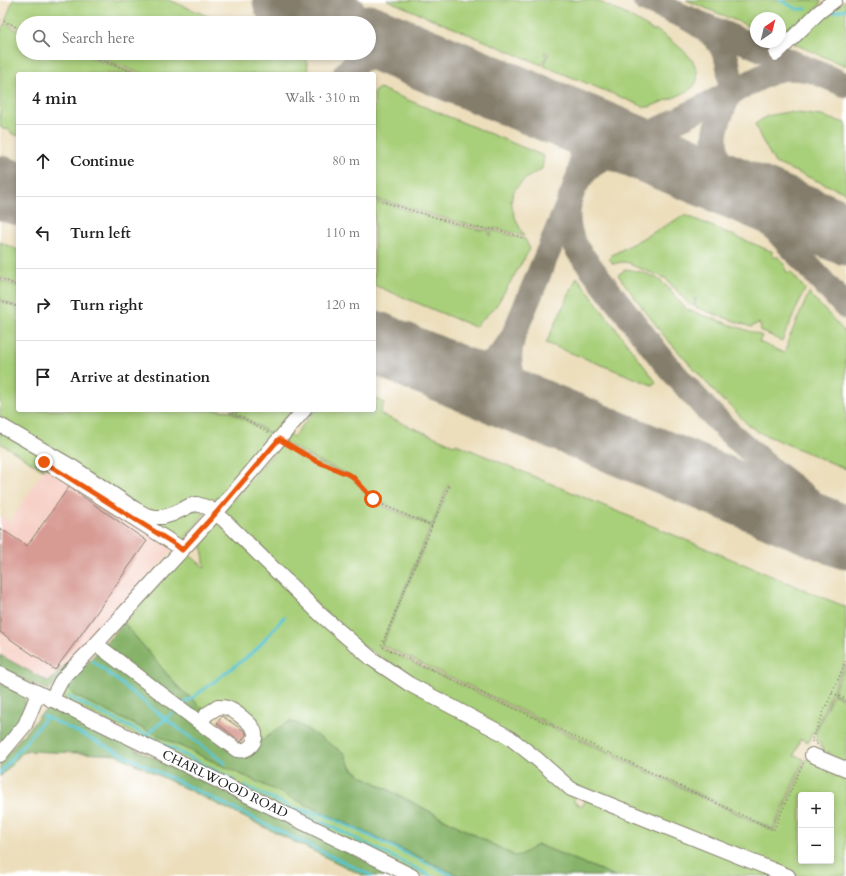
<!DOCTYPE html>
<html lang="en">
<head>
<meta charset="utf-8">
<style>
  body { margin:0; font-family:Cardo,serif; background:#f2f2f2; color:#222 }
  .controls { position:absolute; right:12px; bottom:12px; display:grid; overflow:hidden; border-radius:4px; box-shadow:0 2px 6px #0003 }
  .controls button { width:36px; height:36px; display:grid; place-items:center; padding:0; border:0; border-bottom:1px solid #e0e0e0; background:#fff; color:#222; font:20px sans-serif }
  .compass { position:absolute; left:750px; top:12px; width:36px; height:36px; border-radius:50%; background:#fff; box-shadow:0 2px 6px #0003; rotate:35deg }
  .stop { position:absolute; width:12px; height:12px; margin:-9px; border:3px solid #ea580c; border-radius:50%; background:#fff }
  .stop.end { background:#ea580c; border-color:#fff; box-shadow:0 1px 4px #0008 }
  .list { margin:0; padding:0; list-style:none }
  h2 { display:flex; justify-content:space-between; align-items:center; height:52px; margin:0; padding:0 16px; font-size:17px }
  h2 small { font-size:13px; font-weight:400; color:#767676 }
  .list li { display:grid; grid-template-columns:26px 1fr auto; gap:12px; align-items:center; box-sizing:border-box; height:72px; padding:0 16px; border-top:1px solid #e0e0e0 }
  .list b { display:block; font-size:15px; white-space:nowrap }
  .list em { font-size:13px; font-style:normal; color:#767676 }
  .icon { flex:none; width:22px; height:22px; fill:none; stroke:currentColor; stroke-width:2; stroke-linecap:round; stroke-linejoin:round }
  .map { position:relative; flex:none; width:846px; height:876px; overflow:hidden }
  .search { position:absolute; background:#fff; box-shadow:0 2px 6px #0003; left:16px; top:16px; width:360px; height:44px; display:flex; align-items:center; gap:10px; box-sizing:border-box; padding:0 14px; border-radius:22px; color:#767676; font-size:15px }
  .panel { position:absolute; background:#fff; box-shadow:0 2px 6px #0003; left:16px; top:72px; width:360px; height:340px; border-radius:4px }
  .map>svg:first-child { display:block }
  .built { fill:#f7d1c7 }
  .green { fill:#a8cf79; stroke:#62764a; fill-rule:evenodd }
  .forest { fill:#86b269; stroke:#516742 }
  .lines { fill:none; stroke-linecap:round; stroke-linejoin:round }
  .stream { stroke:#58c4cf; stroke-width:3 }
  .taxiway { stroke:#847d6c; stroke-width:25 }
  .runway { stroke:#847d6c; stroke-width:63 }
  .building { fill:#d89b94 }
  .minor-casing { stroke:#847d6c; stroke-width:16 }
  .path { stroke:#847d6c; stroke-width:1.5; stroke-dasharray:1 3; stroke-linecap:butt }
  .minor { stroke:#fff; stroke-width:14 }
  .route { stroke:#ea580c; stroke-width:5 }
  .labels { text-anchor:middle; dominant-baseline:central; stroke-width:3; stroke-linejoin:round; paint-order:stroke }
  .street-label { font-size:13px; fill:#1c1c1c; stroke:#fff }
</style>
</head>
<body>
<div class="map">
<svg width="846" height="876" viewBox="0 0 846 876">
  <rect width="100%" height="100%" fill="#fff"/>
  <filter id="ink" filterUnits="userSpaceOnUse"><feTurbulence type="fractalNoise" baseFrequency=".025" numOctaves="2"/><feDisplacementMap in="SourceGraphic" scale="8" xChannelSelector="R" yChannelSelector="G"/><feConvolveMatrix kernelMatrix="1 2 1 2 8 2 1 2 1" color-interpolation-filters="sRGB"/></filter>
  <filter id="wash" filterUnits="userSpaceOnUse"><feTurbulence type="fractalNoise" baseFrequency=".012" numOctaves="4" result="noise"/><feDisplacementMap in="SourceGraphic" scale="16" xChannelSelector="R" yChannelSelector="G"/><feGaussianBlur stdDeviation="0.9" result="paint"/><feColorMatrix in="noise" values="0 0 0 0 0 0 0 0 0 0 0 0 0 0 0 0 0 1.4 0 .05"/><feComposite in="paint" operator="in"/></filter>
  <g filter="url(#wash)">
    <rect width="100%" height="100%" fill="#ecdebb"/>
    <!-- built -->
    <path class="built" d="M45,468L174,549L49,682L0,655V516L10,522Z"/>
    <!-- green -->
    <path class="green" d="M13,0H169L224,23H23V31L16,26L5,21Z
      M387,0H596L629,16L654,31L655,29C669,40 702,58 697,80C696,83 695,86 692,88C684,95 661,102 649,107H645L544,66L549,54L545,52L544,54L547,55L542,65Z
      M686,0H821L820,5L784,40L780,39V18H756V29Z
      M846,0V66L794,44L824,15Z
      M4,23L23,33V53H78L136,74H18V136L11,133V131L6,129L5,130L0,127V34Z
      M85,53H296L305,57L308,67L307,74H143Z
      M379,88L544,156L542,169C505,189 505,200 524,236L499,229L479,227L454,221L374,198V92Z
      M788,112L821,116L846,123V193L775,163L761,138L755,124L767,116Z
      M374,200L455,224L481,230H490L489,235H491L492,230L525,239L530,249L496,306L475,327L374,285Z
      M685,215L773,252L771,254L775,258L777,256L786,267L785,269L788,273L790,271L805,289L782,341L761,331L760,324L758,323L751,327L695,307L696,299L694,298V306L689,304L665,278L631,265V263L622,262L613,264L609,258L612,255Z
      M0,242L18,250V285L0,277Z
      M626,269C637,271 653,274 662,282C672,290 677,302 688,310L755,333L762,336L759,342L784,353L789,344L787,343L809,293L844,331L843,332L846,335V469L758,432L747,424L726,401L724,402L664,336L618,275Z
      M577,277L656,382L652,385L546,343Z
      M0,280L18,287V307L0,299Z
      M0,301L18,308V410H222L223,411L227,410L275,437L214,508L152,514L0,421Z
      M374,398L384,403L380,414L454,445L456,444L466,448L846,607V659L814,733H812L809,742L800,739L794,756L804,759L773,829L382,645L450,486L448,485L432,525L377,501L352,476L314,459L284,441L290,434L293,437L315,410H374Z
      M230,410H299L276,436Z
      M0,427L143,516L189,509L205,513L183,541L175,539L41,457L37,463L45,468L44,470L0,443Z
      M283,442L313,461L352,477L370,498L378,504L431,526L380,647L774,831L807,758L846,772V876H793L578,790L372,656L221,514ZM801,795H831V861H801Z
      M216,520L319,617L496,732L574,794V802L582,807L586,799L782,876H615L539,845L521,856H515L364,777L356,772L347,761L302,726L290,721L282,726L256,745L234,709L207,712L177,686L124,623L186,552L205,568L201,540Z
      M846,664V698L833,693Z
      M67,684L73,695L167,740L460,876H420L65,700C61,694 63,690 67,684Z
      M833,694L846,700V768L824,758L830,752L829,751L823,757L821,754L823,748L819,746L821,743L815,740L817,735L815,734Z"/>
    <!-- forest -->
    <path class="forest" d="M124,623L177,686L207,712L203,716L230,751L256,745L286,723C292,721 296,723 302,726L344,753L349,764L352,769L364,777L515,856C525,855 530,847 539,845L615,876H460L167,740L73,695L67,685Z
      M103,625L101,631L49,690H48L0,670V655L49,682Z
      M0,683L24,696C31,715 11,730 0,743Z
      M47,710H55L60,712L396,876H364L117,755L79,753L24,751L0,777V762L41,714Z"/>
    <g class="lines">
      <!-- stream -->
      <path class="stream" d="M780,0L797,9H806
        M833,12L846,9
        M93,661L158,713L225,763
        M69,697L146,735
        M184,704L255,651L284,617
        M173,713L146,735L233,780
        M46,717L372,876
        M0,773L46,717L43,716
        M245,786L318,820L431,876
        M299,809L325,815L454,876"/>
      <!-- taxiway -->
      <path class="taxiway" d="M645,0L846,85
        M307,10L324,23
        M687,18C709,30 726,43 729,70C730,77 731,86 729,94C724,109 716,121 715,137C715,158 725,174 738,189L846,307
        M345,74C362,53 387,47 413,55
        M552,113C579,131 589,155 575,185
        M0,176L18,190
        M569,206C566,222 570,238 579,252L665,363L707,410L729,432L773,471L818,506L846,524
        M513,337C503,370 517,396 545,413
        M444,371C482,371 493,371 513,336L575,187C581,174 592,164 605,157L773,71C788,66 802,68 816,72"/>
      <!-- runway -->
      <path class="runway" d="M284,0L339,23
        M369,36L846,234
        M0,187L18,194
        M374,342L846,538"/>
    </g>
    <g id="blocks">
      <!-- building -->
      <path class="building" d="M69,487L147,541L80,636L55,670L0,632V528L27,546Z
        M222,716L246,732V735L241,742L217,723Z"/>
    </g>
  </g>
  <g filter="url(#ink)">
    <use href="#blocks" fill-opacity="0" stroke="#847d6c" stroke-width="1"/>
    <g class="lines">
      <!-- minor casing -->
      <g class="minor-casing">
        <path id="minor" d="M776,54L819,12L835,0
          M0,425L74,468L135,509L146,515L156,517H163L173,514L191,505L197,504L209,508L224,520L321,615L372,659L409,684L509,737L537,759L571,789L788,876
          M44,461L176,545L182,550
          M96,644L200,723
          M0,674L412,876
          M51,700L61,681L68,673L96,644L216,513L304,410
          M218,707C221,707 224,707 227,708C234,710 252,724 254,730C259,741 248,753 237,750L200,723L207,714Z
          M0,755L25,725L38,694
          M812,755L846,769"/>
      </g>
      <!-- path -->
      <path class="path" d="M0,20L13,25L23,32
        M81,53L139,74
        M374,199L454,223L479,228L498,230L524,238
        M0,278L18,286
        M0,300L18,307
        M229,410L269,433
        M290,446L316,461L352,477L376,502L432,526
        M449,486L381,646L774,830L803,763
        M832,693L846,699
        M817,745L818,743L811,741L846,661"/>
      <!-- minor -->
      <use href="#minor" class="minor"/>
    </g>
  </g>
  <g class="lines" filter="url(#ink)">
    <!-- route -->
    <path class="route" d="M44,462L176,545L182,550L216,513L279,439L316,461L352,476L373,499"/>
  </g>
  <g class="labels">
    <!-- street labels -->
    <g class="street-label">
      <text transform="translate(225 784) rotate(26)">CHARLWOOD ROAD</text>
    </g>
  </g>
</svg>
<div class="controls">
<button>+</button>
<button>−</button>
</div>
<svg class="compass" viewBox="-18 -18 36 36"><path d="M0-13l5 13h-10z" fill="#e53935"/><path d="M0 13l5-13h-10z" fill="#767676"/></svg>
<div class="stop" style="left:373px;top:499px"></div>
<div class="stop end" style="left:44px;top:462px"></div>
<div class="search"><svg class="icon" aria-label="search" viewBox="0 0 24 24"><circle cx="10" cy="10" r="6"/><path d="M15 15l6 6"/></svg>Search here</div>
<section class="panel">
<h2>4 min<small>Walk · 310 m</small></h2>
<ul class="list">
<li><svg class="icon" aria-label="ahead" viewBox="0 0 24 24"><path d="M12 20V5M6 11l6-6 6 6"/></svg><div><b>Continue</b></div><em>80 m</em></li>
<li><svg class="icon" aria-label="left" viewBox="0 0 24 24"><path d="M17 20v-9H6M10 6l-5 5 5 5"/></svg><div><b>Turn left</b></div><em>110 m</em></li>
<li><svg class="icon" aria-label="right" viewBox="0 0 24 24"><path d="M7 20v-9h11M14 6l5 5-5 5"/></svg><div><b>Turn right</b></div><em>120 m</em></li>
<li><svg class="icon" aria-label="arrive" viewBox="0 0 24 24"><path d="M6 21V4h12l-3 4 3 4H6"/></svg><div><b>Arrive at destination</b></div></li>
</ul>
</section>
</div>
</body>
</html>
